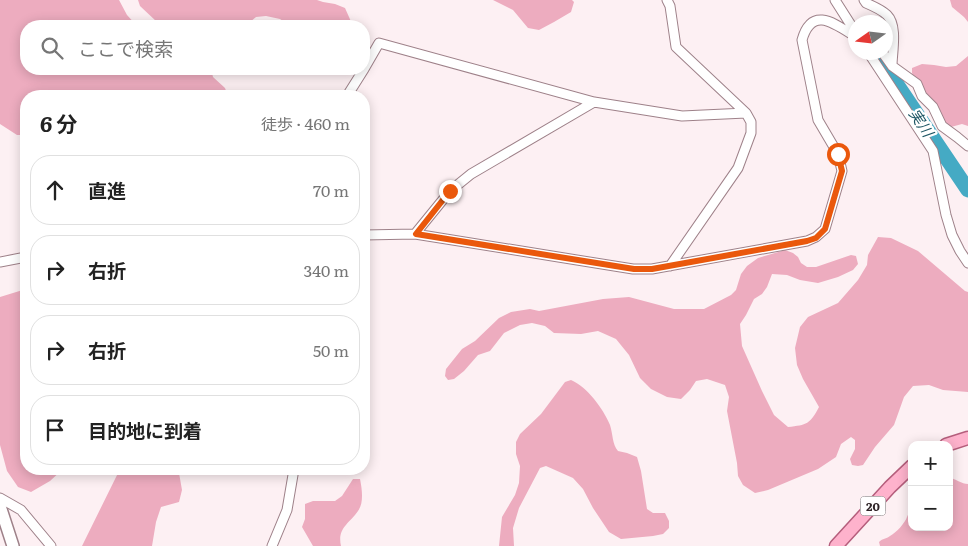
<!DOCTYPE html>
<html lang="ja">
<head>
<meta charset="utf-8">
<style>
  body { margin:0; font-family:Literata,"Noto Sans JP",serif; background:#f6f6f6; color:#222 }
  .controls { position:absolute; right:15px; bottom:15px; display:grid; overflow:hidden; border-radius:10px; box-shadow:0 2px 12px #0003 }
  .controls button { width:45px; height:45px; display:grid; place-items:center; padding:0; border:0; border-bottom:1px solid #e0e0e0; background:#fff; color:#222; font:25px sans-serif }
  .compass { position:absolute; left:848px; top:15px; width:45px; height:45px; border-radius:50%; background:#fff; box-shadow:0 2px 12px #0003; rotate:256deg }
  .stop { position:absolute; width:15px; height:15px; margin:-11px; border:4px solid #ea580c; border-radius:50%; background:#fff }
  .stop.end { background:#ea580c; border-color:#fff; box-shadow:0 1px 5px #0008 }
  .list { margin:0; padding:0; list-style:none }
  h2 { display:flex; justify-content:space-between; align-items:center; height:65px; margin:0; padding:0 20px; font-size:21px }
  h2 small { font-size:16px; font-weight:400; color:#767676 }
  .list li { display:grid; grid-template-columns:32px 1fr auto; gap:15px; align-items:center; box-sizing:border-box; height:70px; margin:0 10px 10px; padding:0 10px; border:1px solid #e0e0e0; border-radius:20px }
  .list b { display:block; font-size:19px; white-space:nowrap }
  .list em { font-size:16px; font-style:normal; color:#767676 }
  .icon { flex:none; width:28px; height:28px; fill:none; stroke:currentColor; stroke-width:2; stroke-linecap:round; stroke-linejoin:round }
  .map { position:relative; flex:none; width:968px; height:546px; overflow:hidden }
  .search { position:absolute; background:#fff; box-shadow:0 2px 12px #0003; left:20px; top:20px; width:350px; height:55px; display:flex; align-items:center; gap:12px; box-sizing:border-box; padding:0 18px; border-radius:20px; color:#767676; font-size:19px }
  .panel { position:absolute; background:#fff; box-shadow:0 2px 12px #0003; left:20px; top:90px; width:350px; height:385px; border-radius:20px }
  .map>svg:first-child { display:block }
  .green { fill:#edacbf }
  .lines { fill:none; stroke-linecap:round; stroke-linejoin:round }
  .river { stroke:#45aac4; stroke-width:15 }
  .street-casing { stroke:#9e8189; stroke-width:11 }
  .secondary-casing { stroke:#9e8189; stroke-width:14 }
  .primary-casing { stroke:#b55e7c; stroke-width:15 }
  .street { stroke:#fff; stroke-width:9 }
  .secondary { stroke:#fff; stroke-width:11 }
  .primary { stroke:#feb2cc; stroke-width:12 }
  .route { stroke:#ea580c; stroke-width:6 }
  .labels { text-anchor:middle; dominant-baseline:central; stroke-width:4.5; stroke-linejoin:round; paint-order:stroke }
  .shield { fill:#fff; stroke:#6d6567; stroke-width:1 }
  .shield-label { font-size:12px; font-weight:bold; fill:#2e2326 }
  .water-label { font-size:15px; font-style:italic; fill:#1e5664; stroke:#fff }
</style>
</head>
<body>
<div class="map">
<svg width="968" height="546" viewBox="0 0 968 546">
  <rect width="100%" height="100%" fill="#fdf0f3"/>
  <!-- green -->
  <path class="green" d="M0,0H119L127,15L137,26H26V69H211L213,77L225,88L228,96H26V135H17L0,124Z
    M138,0H317L323,2L335,4L345,8L353,26H290L280,19L266,16L256,17L250,22V26H200L186,24L179,26H170L157,22L140,6Z
    M493,0H572L574,2L571,12L554,22L539,30L528,28L513,10Z
    M950,0H968V22L964,17L952,7Z
    M968,56V126L962,124L951,127L943,124L912,73V68L922,64L934,65L946,67L956,66Z
    M878,237L891,238L918,251L965,291L968,292V392L943,390L929,385L913,386L904,397L894,425L875,447L863,465L858,466L852,465L850,459L855,449V440L851,437L841,444L836,457L818,469L768,490L755,493L743,485L738,476L737,463L727,411L729,397L725,385L707,379L696,381L690,390L681,399L667,397L651,389L640,378L629,355L616,339L598,331L581,334L554,333L545,326L532,323L520,325L504,333L490,351L478,355L464,371L454,379L448,380L445,376L446,369L462,349L475,341L499,318L511,312L530,309L539,311L603,299L629,297L674,309H704L731,295L736,290L741,274L747,266L758,258L785,250L793,253L798,257L801,263L807,267H816L851,255L856,256L858,264L853,270L838,277L818,283L800,280L787,275L772,274L767,287L762,294L754,299L746,315L740,324L742,346L762,391L774,415L788,427C807,425 810,424 819,407L803,379L797,365L795,348L800,327L808,317L838,303L858,280L867,265L868,255Z
    M26,289V469H63L50,481L31,492L18,487L7,471L0,445V297Z
    M571,380C587,387 603,408 610,425C613,434 612,444 618,451L627,453L637,457L641,471L647,509L653,513H665L669,521V528L663,534L653,536L621,539L609,532L593,508L583,489L573,478L546,466L540,468L519,508L513,528L514,546H499L502,517L515,495L519,483L520,466L516,454V442L520,434L541,414L565,382Z
    M120,469H181L179,473L182,490L179,502L161,507L156,522L152,546H82Z
    M949,477C955,479 962,484 968,484V546H880L879,542C883,538 886,539 890,536C896,533 905,523 907,517C910,512 909,506 912,501V527H949Z
    M353,479H360C362,489 364,503 358,511C349,524 337,528 341,546H313L302,527L305,519V504L313,501H335L342,496Z"/>
  <g class="lines">
    <!-- river -->
    <path class="river" d="M877,55L968,190"/>
    <!-- street casing -->
    <g class="street-casing">
      <path id="street" d="M667,0L670,6L676,47L746,113L751,122V133L738,168L670,266
        M835,0L856,33
        M864,0L866,3C873,6 882,10 887,15C898,26 892,52 892,66
        M868,52L933,151L946,215L952,235L960,251L968,263
        M882,52L892,66L917,84L922,96L933,107L942,126L957,137L968,146
        M364,69L379,43L594,102L682,116L746,113
        M347,96L364,69
        M415,234L450,191L471,174L594,102
        M364,235L415,234L633,269H652L807,241L816,237L825,229L842,171L838,154L818,120L802,40C812,5 835,24 856,37
        M0,262L26,257
        M0,498L21,510L51,546
        M272,546L287,510L294,469"/>
    </g>
    <!-- secondary casing -->
    <g class="secondary-casing">
      <path id="secondary" d="M0,506L13,546"/>
    </g>
    <!-- primary casing -->
    <g class="primary-casing">
      <path id="primary" d="M946,445L968,438
        M836,546L890,487L912,466"/>
    </g>
    <!-- street -->
    <use href="#street" class="street"/>
    <!-- secondary -->
    <use href="#secondary" class="secondary"/>
    <!-- primary -->
    <use href="#primary" class="primary"/>
  </g>
  <g class="lines">
    <!-- route -->
    <path class="route" d="M450,191L416,234L634,269H652L807,241L816,238L825,229L842,171L838,154"/>
  </g>
  <g class="labels">
    <!-- shield labels -->
    <rect class="shield" x="860.5" y="496.5" width="25" height="19" rx="4"/>
    <g class="shield-label">
      <text x="873" y="506">20</text>
    </g>
    <!-- water labels -->
    <g class="water-label">
      <text transform="translate(922 122) rotate(56)">実川</text>
    </g>
  </g>
</svg>
<div class="controls">
<button>+</button>
<button>−</button>
</div>
<svg class="compass" viewBox="-18 -18 36 36"><path d="M0-13l5 13h-10z" fill="#e53935"/><path d="M0 13l5-13h-10z" fill="#767676"/></svg>
<div class="stop" style="left:838px;top:154px"></div>
<div class="stop end" style="left:450px;top:191px"></div>
<div class="search"><svg class="icon" aria-label="search" viewBox="0 0 24 24"><circle cx="10" cy="10" r="6"/><path d="M15 15l6 6"/></svg>ここで検索</div>
<section class="panel">
<h2>6 分<small>徒歩 · 460 m</small></h2>
<ul class="list">
<li><svg class="icon" aria-label="ahead" viewBox="0 0 24 24"><path d="M12 20V5M6 11l6-6 6 6"/></svg><div><b>直進</b></div><em>70 m</em></li>
<li><svg class="icon" aria-label="right" viewBox="0 0 24 24"><path d="M7 20v-9h11M14 6l5 5-5 5"/></svg><div><b>右折</b></div><em>340 m</em></li>
<li><svg class="icon" aria-label="right" viewBox="0 0 24 24"><path d="M7 20v-9h11M14 6l5 5-5 5"/></svg><div><b>右折</b></div><em>50 m</em></li>
<li><svg class="icon" aria-label="arrive" viewBox="0 0 24 24"><path d="M6 21V4h12l-3 4 3 4H6"/></svg><div><b>目的地に到着</b></div></li>
</ul>
</section>
</div>
</body>
</html>
